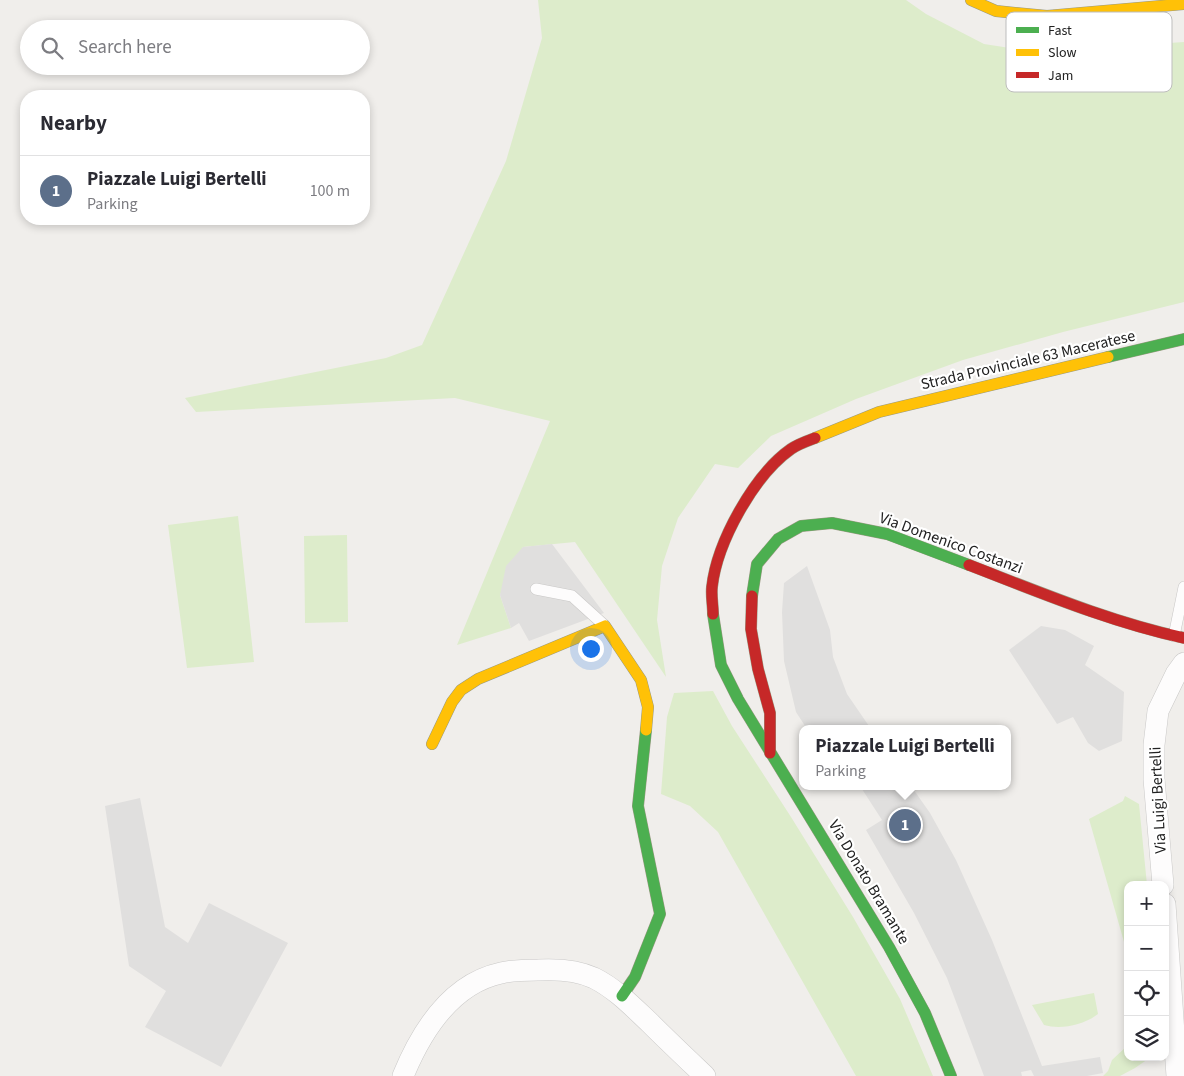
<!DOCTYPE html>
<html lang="en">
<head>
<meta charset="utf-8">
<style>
  body { margin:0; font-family:"Source Sans 3",sans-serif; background:#f2f2f3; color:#2b2b33 }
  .controls { position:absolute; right:15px; bottom:15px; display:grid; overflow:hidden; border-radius:10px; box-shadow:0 2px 8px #0003 }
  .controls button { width:45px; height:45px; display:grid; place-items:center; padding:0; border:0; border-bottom:1px solid #e1e1e2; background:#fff; color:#2b2b33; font:25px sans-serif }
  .you { position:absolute; left:590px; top:648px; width:18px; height:18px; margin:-12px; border:4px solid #fff; border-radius:50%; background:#1a73e8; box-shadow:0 0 0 8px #1a73e833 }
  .badge { display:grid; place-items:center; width:32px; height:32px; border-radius:50%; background:#2563eb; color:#fff; font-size:16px; font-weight:700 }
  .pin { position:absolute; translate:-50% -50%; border:2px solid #fff; box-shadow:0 1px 5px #0006 }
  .popup { position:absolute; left:799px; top:725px; width:212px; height:65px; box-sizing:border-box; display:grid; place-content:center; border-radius:10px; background:#fff; filter:drop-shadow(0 1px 4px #0005); font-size:16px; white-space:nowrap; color:#7c7c81 }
  .popup b { font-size:19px; color:#2b2b33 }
  .popup::after { content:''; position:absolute; left:50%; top:100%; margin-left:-10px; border:10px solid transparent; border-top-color:#fff }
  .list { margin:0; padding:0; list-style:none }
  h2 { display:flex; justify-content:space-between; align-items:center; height:65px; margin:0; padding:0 20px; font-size:21px }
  h2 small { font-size:16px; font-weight:400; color:#7c7c81 }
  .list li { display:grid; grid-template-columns:32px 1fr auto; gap:15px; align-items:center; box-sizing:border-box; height:70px; padding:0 20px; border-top:1px solid #e1e1e2 }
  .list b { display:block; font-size:19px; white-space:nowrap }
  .list p { margin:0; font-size:16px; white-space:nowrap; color:#7c7c81 }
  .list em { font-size:16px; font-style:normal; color:#7c7c81 }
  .icon { flex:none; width:28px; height:28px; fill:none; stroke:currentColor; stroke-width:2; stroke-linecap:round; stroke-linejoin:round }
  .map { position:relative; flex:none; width:1184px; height:1076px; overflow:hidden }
  .search { position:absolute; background:#fff; box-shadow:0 2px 8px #0003; left:20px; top:20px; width:350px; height:55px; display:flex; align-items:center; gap:12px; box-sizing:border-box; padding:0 18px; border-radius:28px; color:#7c7c81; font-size:19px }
  .panel { position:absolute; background:#fff; box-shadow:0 2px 8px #0003; left:20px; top:90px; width:350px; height:135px; border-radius:20px }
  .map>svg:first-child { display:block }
  .grass { fill:#ddeccb }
  .parking { fill:#e0dfde }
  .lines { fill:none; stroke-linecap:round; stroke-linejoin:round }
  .lane-casing { stroke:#c9c8c7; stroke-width:12 }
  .street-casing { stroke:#c9c8c7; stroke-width:22 }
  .fast-casing { stroke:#999a82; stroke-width:12 }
  .slow-casing { stroke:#999a82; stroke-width:12 }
  .jam-casing { stroke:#999a82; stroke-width:12 }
  .lane { stroke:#fdfcfc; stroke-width:11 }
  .street { stroke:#fdfcfc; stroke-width:21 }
  .fast { stroke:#4caf50; stroke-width:11 }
  .slow { stroke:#ffc107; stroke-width:11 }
  .jam { stroke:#c62828; stroke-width:11 }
  .labels { text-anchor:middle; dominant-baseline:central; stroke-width:4.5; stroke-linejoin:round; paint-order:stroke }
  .street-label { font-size:16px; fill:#222; stroke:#fff }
  .key { fill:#fff; stroke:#bdbdbd; stroke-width:1 }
  .key-label { font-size:14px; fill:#222 }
</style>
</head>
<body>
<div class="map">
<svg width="1184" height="1076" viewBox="0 0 1184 1076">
  <rect width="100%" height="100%" fill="#f0eeeb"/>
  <!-- grass -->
  <path class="grass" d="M538,0H906L926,14L984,44L1036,52L1184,42V302L1063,332L963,360L856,399L771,436L738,468L715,464L678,518L662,566L657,620L666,677L575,542L523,547L500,595L511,628L457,645L550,421L455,398L196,412L185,398L386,358L422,345L506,161L542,38Z
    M238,516L254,662L187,668L168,525Z
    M347,535L348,622L305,623L304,536Z
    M713,691L732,726L791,817L853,917L900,999L933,1076H856L718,832L690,806L661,794L667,717L674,693Z
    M1125,796L1139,804L1147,885H1128V956L1089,819L1123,801Z
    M1094,993L1098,1014C1084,1025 1061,1030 1044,1025L1032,1005Z
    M1128,1045V1057H1151L1135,1068L1120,1076H1103L1108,1071L1112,1060Z"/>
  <!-- parking -->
  <path class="parking" d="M552,544L604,613L529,641L519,623L511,628L500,595L506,566L523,547Z
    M807,566L830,630L833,657L847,694L871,729H807L796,712L784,661L782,612L784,583Z
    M1041,626L1065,630L1094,646L1085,665L1124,692L1122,741L1099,751L1088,743L1073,717L1057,724L1009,650Z
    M860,786H911L930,813L956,860L992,940L1042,1066L1100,1057L1103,1073L1087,1076H1034L1031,1070L1021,1072L1022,1076H984L947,978L914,913L866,830L882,820Z
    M140,798L165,927L188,943L209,903L288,943L221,1067L145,1027L166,991L129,966L105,806Z"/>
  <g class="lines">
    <!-- lane casing -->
    <g class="lane-casing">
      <path id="lane" d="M536,589L572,596L604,625
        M1174,636L1184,587"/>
    </g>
    <!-- street casing -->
    <g class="street-casing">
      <path id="street" d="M1163,885L1154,779V745L1158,711L1176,674L1184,663
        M1165,904L1177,1076
        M403,1076C421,1032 450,984 501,973C513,970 526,970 538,970C557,969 577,970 594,978C616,989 633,1007 650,1023C668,1041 686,1058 705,1076"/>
    </g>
    <!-- fast casing -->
    <g class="fast-casing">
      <path id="fast" d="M1108,357L1184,339
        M752,596L757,564L778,539L801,526L832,523L887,534L969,565
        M713,614L721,665L738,699L889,947L925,1013L951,1076
        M622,996L635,977L660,914L638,806L646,730"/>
    </g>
    <!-- slow casing -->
    <g class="slow-casing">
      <path id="slow" d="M971,0L996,11L1047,16L1184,4
        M815,438L879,412L1108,357
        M432,744L452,702L461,690L478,679L605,626L641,680L648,707L646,730"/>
    </g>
    <!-- jam casing -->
    <g class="jam-casing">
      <path id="jam" d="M969,565C1039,592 1110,622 1184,638
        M752,596L751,629L758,669L770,713V753
        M713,614C713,605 711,596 712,587C717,542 754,475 791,449C798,444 807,441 815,438"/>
    </g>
    <!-- lane -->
    <use href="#lane" class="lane"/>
    <!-- street -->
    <use href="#street" class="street"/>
    <!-- fast -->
    <use href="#fast" class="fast"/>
    <!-- slow -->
    <use href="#slow" class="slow"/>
    <!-- jam -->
    <use href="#jam" class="jam"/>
  </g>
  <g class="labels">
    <!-- street labels -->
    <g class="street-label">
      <text transform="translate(1028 360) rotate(-13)">Strada Provinciale 63 Maceratese</text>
      <text transform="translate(951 543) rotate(20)">Via Domenico Costanzi</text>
      <text transform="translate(1158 800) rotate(-93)">Via Luigi Bertelli</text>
      <text transform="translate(869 882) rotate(59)">Via Donato Bramante</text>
    </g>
  </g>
  <!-- legend -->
  <rect x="1006" y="12" width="166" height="80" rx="8" class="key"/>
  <rect x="1016" y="27" width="23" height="6" fill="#4caf50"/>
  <rect x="1016" y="49" width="23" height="7" fill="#ffc107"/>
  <rect x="1016" y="72" width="23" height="6" fill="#c62828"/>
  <g class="key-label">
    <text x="1048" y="35">Fast</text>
    <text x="1048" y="57">Slow</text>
    <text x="1048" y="80">Jam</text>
  </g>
</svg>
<div class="controls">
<button>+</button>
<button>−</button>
<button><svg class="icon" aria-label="locate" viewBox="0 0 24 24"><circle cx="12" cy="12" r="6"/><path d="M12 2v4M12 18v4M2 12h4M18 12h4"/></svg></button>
<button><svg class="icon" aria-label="layers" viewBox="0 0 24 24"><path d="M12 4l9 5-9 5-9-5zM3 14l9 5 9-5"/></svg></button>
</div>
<div class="you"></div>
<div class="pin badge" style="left:905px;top:825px;background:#5c6f8a">1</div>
<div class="popup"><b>Piazzale Luigi Bertelli</b>Parking</div>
<div class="search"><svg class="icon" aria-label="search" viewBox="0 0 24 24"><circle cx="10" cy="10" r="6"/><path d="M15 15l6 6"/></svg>Search here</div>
<section class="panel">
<h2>Nearby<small></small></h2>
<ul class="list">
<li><span class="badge" style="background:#5c6f8a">1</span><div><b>Piazzale Luigi Bertelli</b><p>Parking</p></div><em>100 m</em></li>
</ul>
</section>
</div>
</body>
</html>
